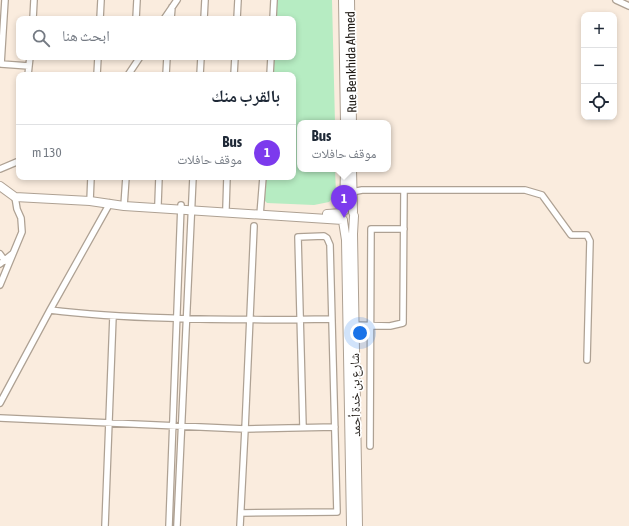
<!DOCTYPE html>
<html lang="ar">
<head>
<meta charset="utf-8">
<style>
  body { margin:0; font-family:"Asap Condensed","Noto Naskh Arabic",sans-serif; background:#f2f2f3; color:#1f2937; direction:rtl }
  .controls { position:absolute; right:12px; top:12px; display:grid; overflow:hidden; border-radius:8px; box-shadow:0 2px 6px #0003 }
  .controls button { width:36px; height:36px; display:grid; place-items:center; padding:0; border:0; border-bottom:1px solid #e0e1e3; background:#fff; color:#1f2937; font:20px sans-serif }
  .you { position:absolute; left:360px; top:333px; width:14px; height:14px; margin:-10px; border:3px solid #fff; border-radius:50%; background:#1a73e8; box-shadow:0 0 0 6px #1a73e833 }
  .badge { display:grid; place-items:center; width:26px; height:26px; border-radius:50%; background:#7c3aed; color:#fff; font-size:13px; font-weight:700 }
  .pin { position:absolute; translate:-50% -33px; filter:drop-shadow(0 1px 2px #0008) }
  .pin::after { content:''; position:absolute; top:21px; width:14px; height:12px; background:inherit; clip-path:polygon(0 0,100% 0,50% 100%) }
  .popup { position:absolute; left:297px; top:120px; width:94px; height:52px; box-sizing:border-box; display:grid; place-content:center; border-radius:8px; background:#fff; filter:drop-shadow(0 1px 3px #0005); font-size:13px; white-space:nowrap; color:#747a83 }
  .popup b { font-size:15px; color:#1f2937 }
  .popup::after { content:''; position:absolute; left:50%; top:100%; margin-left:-8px; border:8px solid transparent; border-top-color:#fff }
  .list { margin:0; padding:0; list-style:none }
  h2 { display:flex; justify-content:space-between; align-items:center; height:52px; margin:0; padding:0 16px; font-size:17px }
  h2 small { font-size:13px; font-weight:400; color:#747a83 }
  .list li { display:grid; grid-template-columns:26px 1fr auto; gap:12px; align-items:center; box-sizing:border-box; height:56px; padding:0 16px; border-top:1px solid #e0e1e3 }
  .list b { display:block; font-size:15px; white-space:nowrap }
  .list p { margin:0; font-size:13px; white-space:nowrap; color:#747a83 }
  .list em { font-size:13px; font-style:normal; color:#747a83 }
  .icon { flex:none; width:22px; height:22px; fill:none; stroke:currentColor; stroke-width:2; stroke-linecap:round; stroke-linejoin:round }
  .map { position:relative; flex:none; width:629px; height:526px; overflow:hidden; direction:ltr }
  .search { position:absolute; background:#fff; box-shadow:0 2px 6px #0003; left:16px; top:16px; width:280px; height:44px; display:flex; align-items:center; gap:10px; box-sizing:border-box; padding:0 14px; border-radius:8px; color:#747a83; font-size:15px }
  .panel { position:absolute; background:#fff; box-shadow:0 2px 6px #0003; left:16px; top:72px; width:280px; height:108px; border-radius:8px; direction:rtl }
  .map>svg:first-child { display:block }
  .green { fill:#b6ecc2 }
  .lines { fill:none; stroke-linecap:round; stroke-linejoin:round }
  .street-casing { stroke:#aea193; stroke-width:8 }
  .secondary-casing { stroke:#aea193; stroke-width:10 }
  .street { stroke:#fff; stroke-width:5.5 }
  .secondary { stroke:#fff; stroke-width:8 }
  .labels { text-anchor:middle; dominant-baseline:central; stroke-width:3.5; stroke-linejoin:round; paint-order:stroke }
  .street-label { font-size:13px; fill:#1e1914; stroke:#fff }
</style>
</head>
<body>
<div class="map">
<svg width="629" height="526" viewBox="0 0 629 526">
  <rect width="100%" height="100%" fill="#faecde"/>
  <!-- green -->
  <path class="green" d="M275,0H332L335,123H300V169H335L336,194L329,202L314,205L267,203L263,199L264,177H293V75H270L271,57H293V19H274Z"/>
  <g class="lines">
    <!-- street casing -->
    <g class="street-casing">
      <path id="street" d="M5,0L1,64L29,66
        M616,0L629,6
        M33,19L34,0
        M100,19L101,0
        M136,19L137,0
        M164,19L177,0
        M171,19L172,7
        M204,19L205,0
        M237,19L238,0
        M273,19L274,0
        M28,75L30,57
        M97,75L98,57
        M128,75L140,57
        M166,75L167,57
        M200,75L201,57
        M234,75L235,57
        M270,75L271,57
        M0,169L19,161
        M352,192L362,190H525L542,195L571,235H587L590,241L587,360
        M90,201L91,177
        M158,204L159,177
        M124,206L126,177
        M226,208L227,177
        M260,215L263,177
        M0,254L5,261
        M0,264L12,254
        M0,285L22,232L21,218L17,209L15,197
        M50,310C89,315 128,317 168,318C223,320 277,320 332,319
        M354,325L390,326L403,323L404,190
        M0,403L50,310L110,203
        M0,418L245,429L335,427
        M370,446L371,229H404
        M241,513L337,512L330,245L327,238L324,236L298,237L303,427
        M105,526L113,316
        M169,526L181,205
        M177,526L193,177
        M240,526L245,429L254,226"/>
    </g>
    <!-- secondary casing -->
    <g class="secondary-casing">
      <path id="secondary" d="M343,0L345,123
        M350,0L352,123
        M352,169L353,212
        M0,186L15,197L90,201L124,206L343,220
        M344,211L345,169
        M327,214L342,213
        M354,216L353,234L358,526
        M343,221L346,240L351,526"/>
    </g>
    <!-- street -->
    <use href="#street" class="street"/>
    <!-- secondary -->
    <use href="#secondary" class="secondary"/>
  </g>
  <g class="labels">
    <!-- street labels -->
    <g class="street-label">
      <text transform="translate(351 62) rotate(-91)">Rue Benkhida Ahmed</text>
      <text transform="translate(355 395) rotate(-91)">شارع بن خدة أحمد</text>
    </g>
  </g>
</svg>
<div class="controls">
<button>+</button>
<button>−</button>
<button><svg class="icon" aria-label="locate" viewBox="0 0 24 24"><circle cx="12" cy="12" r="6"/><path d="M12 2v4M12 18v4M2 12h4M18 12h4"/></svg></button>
</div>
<div class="you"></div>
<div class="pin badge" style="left:344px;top:218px">1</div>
<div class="popup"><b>Bus</b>موقف حافلات</div>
<div class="search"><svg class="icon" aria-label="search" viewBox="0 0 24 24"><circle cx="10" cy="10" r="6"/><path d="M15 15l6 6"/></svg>ابحث هنا</div>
<section class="panel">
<h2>بالقرب منك<small></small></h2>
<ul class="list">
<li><span class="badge">1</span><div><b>Bus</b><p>موقف حافلات</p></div><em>130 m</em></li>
</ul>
</section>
</div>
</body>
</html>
